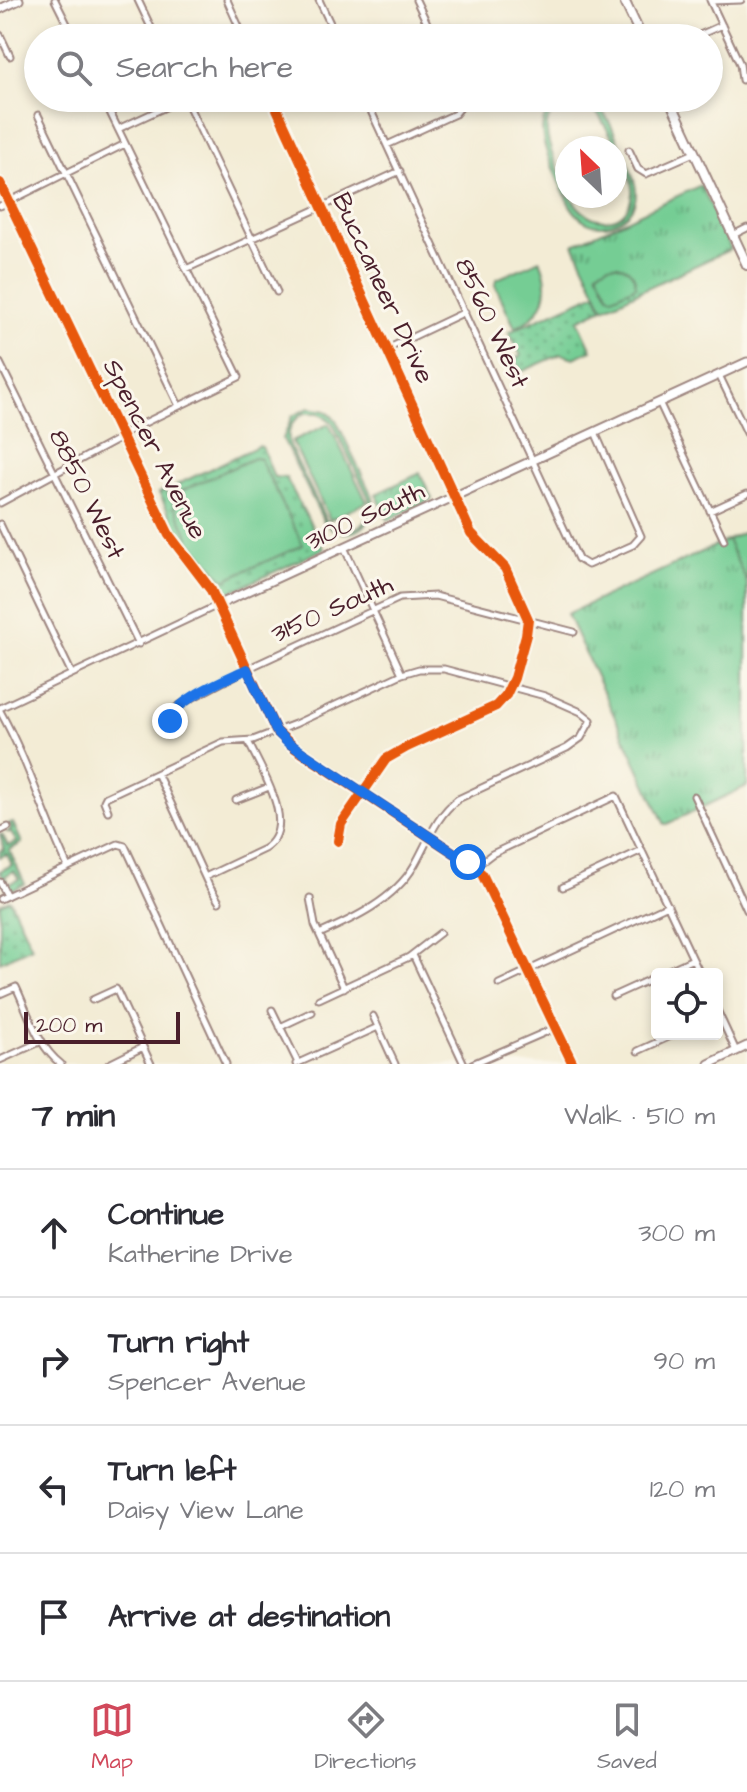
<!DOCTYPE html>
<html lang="en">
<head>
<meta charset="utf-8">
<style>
  body { margin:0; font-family:"Architects Daughter",sans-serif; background:#f7f7f7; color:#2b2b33 }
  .controls { position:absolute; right:24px; bottom:24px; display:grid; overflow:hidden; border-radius:8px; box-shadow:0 4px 12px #0003 }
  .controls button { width:72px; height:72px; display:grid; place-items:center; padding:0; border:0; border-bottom:2px solid #e1e1e2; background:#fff; color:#2b2b33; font:40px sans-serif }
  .compass { position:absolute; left:555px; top:136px; width:72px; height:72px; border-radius:50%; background:#fff; box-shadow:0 4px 12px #0003; rotate:335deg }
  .scale { position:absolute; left:24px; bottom:20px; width:156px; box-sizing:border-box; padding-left:8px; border:4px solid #4a1f2b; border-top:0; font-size:22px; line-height:28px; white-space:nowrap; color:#4a1f2b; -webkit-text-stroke:6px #fbf7ec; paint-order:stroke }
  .stop { position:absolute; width:24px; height:24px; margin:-18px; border:6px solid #1a73e8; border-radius:50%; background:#fff }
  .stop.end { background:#1a73e8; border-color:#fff; box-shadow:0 2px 8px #0008 }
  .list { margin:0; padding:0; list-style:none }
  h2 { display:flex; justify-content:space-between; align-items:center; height:104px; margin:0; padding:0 32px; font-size:34px }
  h2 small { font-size:26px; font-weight:400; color:#7c7c81 }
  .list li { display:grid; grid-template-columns:52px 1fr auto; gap:24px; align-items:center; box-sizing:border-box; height:128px; padding:0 32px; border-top:2px solid #e1e1e2 }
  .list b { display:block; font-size:30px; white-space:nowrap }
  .list p { margin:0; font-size:26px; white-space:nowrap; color:#7c7c81 }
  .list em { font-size:26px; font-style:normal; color:#7c7c81 }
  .icon { flex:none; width:44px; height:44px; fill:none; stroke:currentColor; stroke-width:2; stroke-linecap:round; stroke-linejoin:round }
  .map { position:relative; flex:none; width:747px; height:1064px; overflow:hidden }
  .search { position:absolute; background:#fff; box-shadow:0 4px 12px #0003; left:24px; right:24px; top:24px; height:88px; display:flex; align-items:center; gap:20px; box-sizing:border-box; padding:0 28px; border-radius:44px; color:#7c7c81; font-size:30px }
  .sheet { height:616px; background:#fff }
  nav { display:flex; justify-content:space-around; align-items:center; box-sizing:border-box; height:112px; border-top:2px solid #e1e1e2; background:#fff; font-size:22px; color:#7c7c81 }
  nav a { display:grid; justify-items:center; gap:4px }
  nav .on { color:#d1495b }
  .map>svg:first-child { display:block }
  .grass { fill:url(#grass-dots); stroke:#5f7660; stroke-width:2 }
  .park { fill:url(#park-tufts); stroke:#5f7660; stroke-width:2 }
  .pitch { fill:#74cd94; stroke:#5f7660; stroke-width:2; fill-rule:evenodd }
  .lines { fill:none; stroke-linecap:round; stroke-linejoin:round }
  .street-casing { stroke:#9e8680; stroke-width:9 }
  .secondary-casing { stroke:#9e8680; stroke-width:11 }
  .primary-casing { stroke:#9e8680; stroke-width:12 }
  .street { stroke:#fff; stroke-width:5 }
  .secondary { stroke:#fff; stroke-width:7 }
  .primary { stroke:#fff; stroke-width:8 }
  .cycleway-casing { stroke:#fbf7ec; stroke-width:15 }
  .cycleway { stroke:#e8590c; stroke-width:10 }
  .route { stroke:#1a73e8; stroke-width:10 }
  .labels { text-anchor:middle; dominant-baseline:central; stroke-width:6; stroke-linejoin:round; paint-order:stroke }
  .street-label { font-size:26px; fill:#4a1f2b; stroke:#fbf7ec }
</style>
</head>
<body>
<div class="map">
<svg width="747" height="1064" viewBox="0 0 747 1064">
  <defs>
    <pattern id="grass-dots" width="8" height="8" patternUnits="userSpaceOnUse" patternTransform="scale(2)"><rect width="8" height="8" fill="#74cd94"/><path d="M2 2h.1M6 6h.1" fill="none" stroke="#61a679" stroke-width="1.8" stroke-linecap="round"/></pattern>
    <pattern id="park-tufts" width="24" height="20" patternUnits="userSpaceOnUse" patternTransform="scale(2)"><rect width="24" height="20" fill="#74cd94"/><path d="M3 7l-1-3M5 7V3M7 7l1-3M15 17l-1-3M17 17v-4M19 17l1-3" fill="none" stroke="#61a679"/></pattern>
  </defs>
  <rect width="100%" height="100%" fill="#fbf7ec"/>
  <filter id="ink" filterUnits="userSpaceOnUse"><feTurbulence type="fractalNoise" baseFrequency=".0125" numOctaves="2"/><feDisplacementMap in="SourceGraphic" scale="16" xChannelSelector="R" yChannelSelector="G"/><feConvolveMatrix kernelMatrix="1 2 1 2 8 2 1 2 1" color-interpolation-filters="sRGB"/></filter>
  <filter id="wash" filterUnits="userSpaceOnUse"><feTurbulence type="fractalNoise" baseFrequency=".006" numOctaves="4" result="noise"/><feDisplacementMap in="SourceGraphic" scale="32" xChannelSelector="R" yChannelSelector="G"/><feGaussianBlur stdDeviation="1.8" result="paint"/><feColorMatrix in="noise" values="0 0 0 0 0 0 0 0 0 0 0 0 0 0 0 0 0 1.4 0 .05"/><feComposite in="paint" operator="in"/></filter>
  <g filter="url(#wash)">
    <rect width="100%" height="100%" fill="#f3ecd5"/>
    <!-- grass -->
    <path class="grass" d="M596,293L603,308L578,320L592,350L574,358L561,354L521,372L515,359L521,356L509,332Z
      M258,446L262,447L274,477L286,478L324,549L224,595L185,545L159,493L165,490L168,495L178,491L176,485Z
      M13,823L22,843L9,850L25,884L8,892L6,886L19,879L14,871L5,876L7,880L4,881L0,871L12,865L7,854L0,857V851L4,849L0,834H2L8,846L17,842L11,833L7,832L11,830L9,824Z
      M10,900L32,947L0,962V904Z"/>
    <!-- park -->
    <path class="park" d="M701,185L731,249L604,308L574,244Z
      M420,473L432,499L388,520L376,494Z
      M747,531V786L665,825L567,614Z"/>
    <!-- pitch -->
    <path class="pitch" d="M576,100C584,101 592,102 599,108C609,117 614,133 620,146C631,170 651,204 617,221C606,227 592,226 582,219C570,210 565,195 559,182C546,152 522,106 576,100ZM581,105L594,110L600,117C610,133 633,174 632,192C630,229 586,228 571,196H567V188C555,161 522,102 581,105Z
      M540,260C553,289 545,314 515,328L495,285L497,279Z
      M609,265C624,263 635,271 636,286L613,297L609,295L597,271Z
      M309,408L326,411L336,420L373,498C378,529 345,545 324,522L283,439L292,416ZM305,413H318L332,422L368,496C375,516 362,532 340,530L326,520L290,447C286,432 291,420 305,413Z
      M329,424L367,502L330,520L292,441Z
      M254,458L260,459L303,545L224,580L191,542L170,496Z
      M747,531V582L727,540Z"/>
  </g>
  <g filter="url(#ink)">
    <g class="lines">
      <!-- street casing -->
      <g class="street-casing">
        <path id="street" d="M55,0L74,38
          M138,0L156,38
          M227,0L244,38
          M319,0L337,38
          M416,0L434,38
          M710,0L740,64L742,80
          M711,1L741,0
          M0,35L10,56
          M314,38L333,29
          M693,38L722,25
          M185,98L277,292
          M272,98L471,533L505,568L528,619L526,635L514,678L506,695L496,706L407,747L386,759L341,824L338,841
          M365,98L578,559L588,565L633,545L641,536L595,432
          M38,115L179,406
          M118,129L185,98
          M387,145L455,114L460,108V98
          M629,150L638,169L646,174L694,153
          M0,183L169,535L211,590L276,731L295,748L468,862L482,874L573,1064
          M0,206L125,144
          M733,235L747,228
          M186,269L400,171
          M387,349L465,312
          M0,363L139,644
          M719,375L747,433
          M659,402L724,540
          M0,503L115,441L128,431L239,377L103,98
          M710,511L747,494
          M0,524L72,674
          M344,547L402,674
          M0,708L218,605
          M0,711C28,761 44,816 68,867
          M170,721L177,707L192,698L247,669L400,598L435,596L574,632
          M157,773L209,886L219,902
          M694,796L747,910
          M236,800L269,787
          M108,811L104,801L106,797L223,742L253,740L295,724L402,674L419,669H444L545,696L581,712L591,720L581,738L567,748L458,799C435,817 428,842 414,866C394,900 353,919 319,934
          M0,831L8,827
          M475,867L492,854L616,796L700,974
          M205,877L264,849C300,827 260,769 248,741
          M0,882L7,896
          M563,887L642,850
          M310,898L315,925L344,988
          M0,899L118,844L125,846L226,1064
          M413,955L464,1064
          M660,974L693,959
          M499,984L668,905
          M0,994L16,987C28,1012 38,1047 61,1064
          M613,996L657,976
          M319,999L409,957L440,933
          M92,1000L116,989L151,1064
          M272,1010L298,1063
          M717,1010L736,1051
          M373,1016L395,1064
          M280,1027L312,1012
          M638,1051L675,1034
          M0,1060L42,1041
          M109,1064L143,1047
          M296,1064L378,1027
          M472,1064L555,1028"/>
      </g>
      <!-- secondary casing -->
      <g class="secondary-casing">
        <path id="secondary" d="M0,9L19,0
          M218,605L747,362
          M709,1064L747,1046"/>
      </g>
      <!-- primary casing -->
      <g class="primary-casing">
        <path id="primary" d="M624,0L642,38
          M669,98L747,265"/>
      </g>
      <!-- street -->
      <use href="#street" class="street"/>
      <!-- secondary -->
      <use href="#secondary" class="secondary"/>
      <!-- primary -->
      <use href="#primary" class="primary"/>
      <!-- cycleway casing -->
      <g class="cycleway-casing">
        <path id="cycleway" d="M272,98L471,533L505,568L528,619L526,635L514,678L506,695L496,706L407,747L386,759L341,824L338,841
          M0,183L169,535L211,590L276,731L295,748L468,862L482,874L573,1064"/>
      </g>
      <!-- cycleway -->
      <use href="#cycleway" class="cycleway"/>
    </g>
  </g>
  <g class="lines" filter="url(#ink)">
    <!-- route -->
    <path class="route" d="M170,721C175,699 227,679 247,669L276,731L287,742L468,862"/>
  </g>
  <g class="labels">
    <!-- street labels -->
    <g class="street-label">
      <text transform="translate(383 288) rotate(65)">Buccaneer Drive</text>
      <text transform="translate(492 323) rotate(65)">8560 West</text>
      <text transform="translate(155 449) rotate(63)">Spencer Avenue</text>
      <text transform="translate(87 494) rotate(64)">8850 West</text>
      <text transform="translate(365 516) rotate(-25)">3100 South</text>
      <text transform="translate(332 609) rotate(-24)">3150 South</text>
    </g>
  </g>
</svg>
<div class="controls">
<button><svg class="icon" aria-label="locate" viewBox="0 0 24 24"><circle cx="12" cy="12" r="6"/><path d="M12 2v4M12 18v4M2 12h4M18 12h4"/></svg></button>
</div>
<svg class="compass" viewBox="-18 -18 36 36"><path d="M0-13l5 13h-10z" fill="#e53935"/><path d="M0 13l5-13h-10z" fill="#7c7c81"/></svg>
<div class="scale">200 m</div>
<div class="stop" style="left:468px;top:862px"></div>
<div class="stop end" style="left:170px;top:721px"></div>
<div class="search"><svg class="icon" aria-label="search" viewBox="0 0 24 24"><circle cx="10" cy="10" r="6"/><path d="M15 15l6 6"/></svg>Search here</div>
</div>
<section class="sheet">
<h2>7 min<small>Walk · 510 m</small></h2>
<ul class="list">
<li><svg class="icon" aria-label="ahead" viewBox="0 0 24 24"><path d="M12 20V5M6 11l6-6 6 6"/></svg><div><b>Continue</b><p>Katherine Drive</p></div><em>300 m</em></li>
<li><svg class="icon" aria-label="right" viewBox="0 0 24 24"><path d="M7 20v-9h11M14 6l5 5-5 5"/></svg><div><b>Turn right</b><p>Spencer Avenue</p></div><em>90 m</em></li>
<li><svg class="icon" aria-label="left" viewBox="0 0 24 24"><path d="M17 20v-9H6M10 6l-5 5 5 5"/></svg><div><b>Turn left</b><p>Daisy View Lane</p></div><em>120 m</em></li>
<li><svg class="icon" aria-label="arrive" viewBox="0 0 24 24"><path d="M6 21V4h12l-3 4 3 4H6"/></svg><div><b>Arrive at destination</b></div></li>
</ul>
</section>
<nav>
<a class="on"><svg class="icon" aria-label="map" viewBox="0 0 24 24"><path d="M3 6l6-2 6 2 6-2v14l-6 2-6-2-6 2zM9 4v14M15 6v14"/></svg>Map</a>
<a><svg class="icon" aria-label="directions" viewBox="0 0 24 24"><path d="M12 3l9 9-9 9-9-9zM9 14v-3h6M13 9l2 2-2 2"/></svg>Directions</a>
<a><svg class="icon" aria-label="saved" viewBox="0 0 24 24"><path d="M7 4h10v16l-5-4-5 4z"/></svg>Saved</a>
</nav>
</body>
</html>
